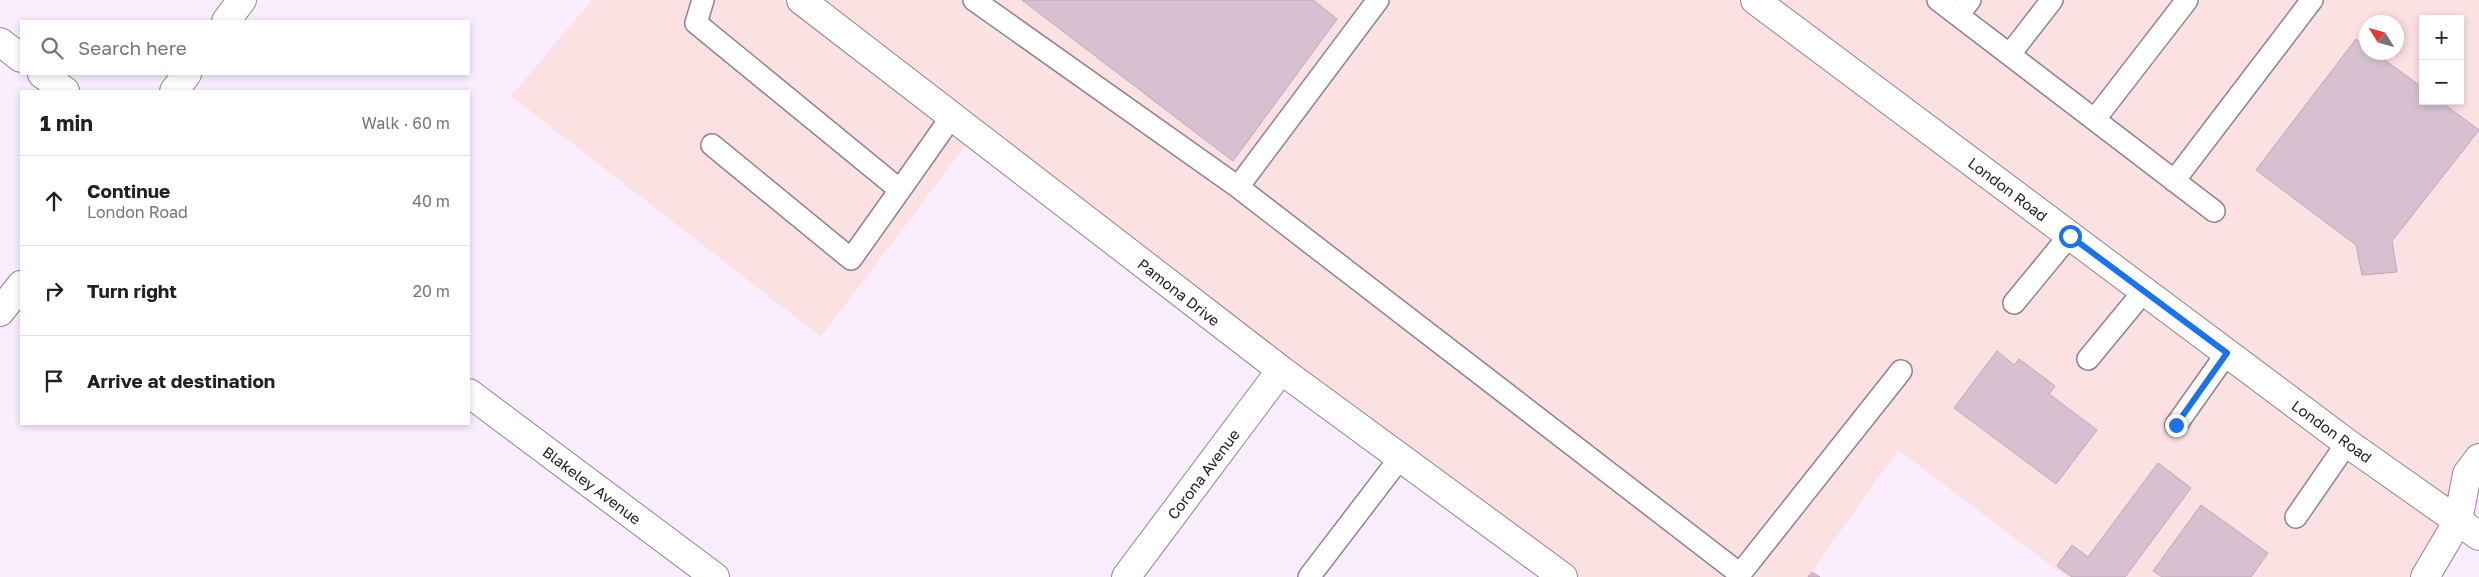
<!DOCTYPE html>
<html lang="en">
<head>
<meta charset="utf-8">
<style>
  body { margin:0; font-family:"Golos Text",sans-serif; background:#f6f6f6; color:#202124 }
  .controls { position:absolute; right:15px; top:15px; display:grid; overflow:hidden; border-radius:0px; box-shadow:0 2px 8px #0003 }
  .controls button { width:45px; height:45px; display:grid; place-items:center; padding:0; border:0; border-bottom:1px solid #e0e0e0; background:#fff; color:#202124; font:25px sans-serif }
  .compass { position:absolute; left:2359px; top:15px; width:45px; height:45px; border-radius:50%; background:#fff; box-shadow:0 2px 8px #0003; rotate:307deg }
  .stop { position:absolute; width:15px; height:15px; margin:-11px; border:4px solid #1a73e8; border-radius:50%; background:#fff }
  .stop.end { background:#1a73e8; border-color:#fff; box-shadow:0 1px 5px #0008 }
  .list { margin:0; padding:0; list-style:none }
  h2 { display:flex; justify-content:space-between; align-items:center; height:65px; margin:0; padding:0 20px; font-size:21px }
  h2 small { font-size:16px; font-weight:400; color:#757577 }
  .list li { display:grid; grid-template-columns:32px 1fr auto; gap:15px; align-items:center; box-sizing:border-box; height:90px; padding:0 20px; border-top:1px solid #e0e0e0 }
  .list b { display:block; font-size:19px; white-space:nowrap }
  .list p { margin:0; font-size:16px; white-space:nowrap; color:#757577 }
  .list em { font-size:16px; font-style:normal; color:#757577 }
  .icon { flex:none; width:28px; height:28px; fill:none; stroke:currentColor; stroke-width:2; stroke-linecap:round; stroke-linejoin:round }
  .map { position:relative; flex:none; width:2479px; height:577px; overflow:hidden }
  .search { position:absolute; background:#fff; box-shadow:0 2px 8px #0003; left:20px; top:20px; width:450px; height:55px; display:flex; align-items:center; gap:12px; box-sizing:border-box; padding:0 18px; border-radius:0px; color:#757577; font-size:19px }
  .panel { position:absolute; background:#fff; box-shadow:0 2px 8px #0003; left:20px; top:90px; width:450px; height:335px; border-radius:0px }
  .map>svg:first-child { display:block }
  .commercial { fill:#fce1e3; fill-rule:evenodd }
  .building { fill:#d7c1d0; stroke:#bda7b6 }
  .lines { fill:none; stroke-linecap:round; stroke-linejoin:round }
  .service-casing { stroke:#908294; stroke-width:24 }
  .minor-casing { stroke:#908294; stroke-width:30 }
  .tertiary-casing { stroke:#908294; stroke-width:30 }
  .service { stroke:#fff; stroke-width:21 }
  .minor { stroke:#fff; stroke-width:28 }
  .tertiary { stroke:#fff; stroke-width:28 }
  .route { stroke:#1a73e8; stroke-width:6 }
  .labels { text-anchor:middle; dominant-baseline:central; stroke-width:5; stroke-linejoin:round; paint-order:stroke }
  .street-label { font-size:15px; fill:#211b23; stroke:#fff }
</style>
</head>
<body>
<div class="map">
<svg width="2479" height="577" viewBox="0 0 2479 577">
  <rect width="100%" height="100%" fill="#faeefe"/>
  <!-- commercial -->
  <path class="commercial" d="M592,0H2479V458L2425,577H2066L1898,450L1808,577H1563L974,134L821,337L511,96ZM2423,19H2460V101H2423ZM2366,22H2396V52H2366Z"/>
  <!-- building -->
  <path class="building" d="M1022,0H1313L1337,19L1233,161Z
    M2356,39L2366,47V52H2374L2423,88V101H2440L2479,130L2392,241L2397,272L2362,275L2356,245L2256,170Z
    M1997,351L2014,365L2019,359L2055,386L2049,394L2097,430L2056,484L1954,408Z
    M2158,463L2191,488L2125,577H2072L2057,566L2072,545L2088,557Z
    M2201,505L2268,553L2251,577H2162L2153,571Z
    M1812,572L1820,577H1808Z"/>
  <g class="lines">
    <!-- service casing -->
    <g class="service-casing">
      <path id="service" d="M703,0L696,23L900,190L851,259L712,145
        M974,0L1238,187L1740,574L1901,371
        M1938,0L2214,211
        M1958,15L1970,0
        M2010,54L2052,0
        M2095,119L2187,0
        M2174,181L2312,0
        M1238,187L1378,0
        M900,190L952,116
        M2014,303L2070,235
        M2088,359L2144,291
        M2176,425L2227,353
        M2296,517L2347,443
        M1309,577L1400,458"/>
    </g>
    <!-- minor casing -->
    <g class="minor-casing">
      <path id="minor" d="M801,0L1281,370L1563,577
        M226,21L242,0
        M0,42L21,58
        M42,74L65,91
        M174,91L187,74
        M0,312L21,285
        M469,393L715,577
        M1126,577L1281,370
        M2425,577L2458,521"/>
    </g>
    <!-- tertiary casing -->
    <g class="tertiary-casing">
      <path id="tertiary" d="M1755,0L2347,443L2479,536
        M2458,521L2467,474L2479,458"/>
    </g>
    <!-- service -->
    <use href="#service" class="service"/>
    <!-- minor -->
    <use href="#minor" class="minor"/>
    <!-- tertiary -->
    <use href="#tertiary" class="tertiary"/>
  </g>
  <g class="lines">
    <!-- route -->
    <path class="route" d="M2070,236L2227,353L2176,425"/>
  </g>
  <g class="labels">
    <!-- street labels -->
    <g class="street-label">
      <text transform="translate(2008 189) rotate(37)">London Road</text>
      <text transform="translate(1179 292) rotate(38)">Pamona Drive</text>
      <text transform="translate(2332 431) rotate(36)">London Road</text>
      <text transform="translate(1203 474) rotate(-53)">Corona Avenue</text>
      <text transform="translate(592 485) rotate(37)">Blakeley Avenue</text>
    </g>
  </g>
</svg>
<div class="controls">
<button>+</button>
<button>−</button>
</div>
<svg class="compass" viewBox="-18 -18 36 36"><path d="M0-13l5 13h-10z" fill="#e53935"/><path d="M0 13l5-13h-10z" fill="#757577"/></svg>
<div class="stop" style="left:2070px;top:236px"></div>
<div class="stop end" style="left:2176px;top:425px"></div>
<div class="search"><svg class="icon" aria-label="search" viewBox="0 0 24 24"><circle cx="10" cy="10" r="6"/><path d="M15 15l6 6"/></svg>Search here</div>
<section class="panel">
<h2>1 min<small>Walk · 60 m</small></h2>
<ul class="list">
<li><svg class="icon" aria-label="ahead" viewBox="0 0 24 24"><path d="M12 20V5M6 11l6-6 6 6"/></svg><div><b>Continue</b><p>London Road</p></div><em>40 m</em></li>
<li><svg class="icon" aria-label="right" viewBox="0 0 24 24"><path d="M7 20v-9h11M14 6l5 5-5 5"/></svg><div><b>Turn right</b></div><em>20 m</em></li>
<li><svg class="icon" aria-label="arrive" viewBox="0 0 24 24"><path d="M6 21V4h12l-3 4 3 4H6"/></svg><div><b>Arrive at destination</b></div></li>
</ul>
</section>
</div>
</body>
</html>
